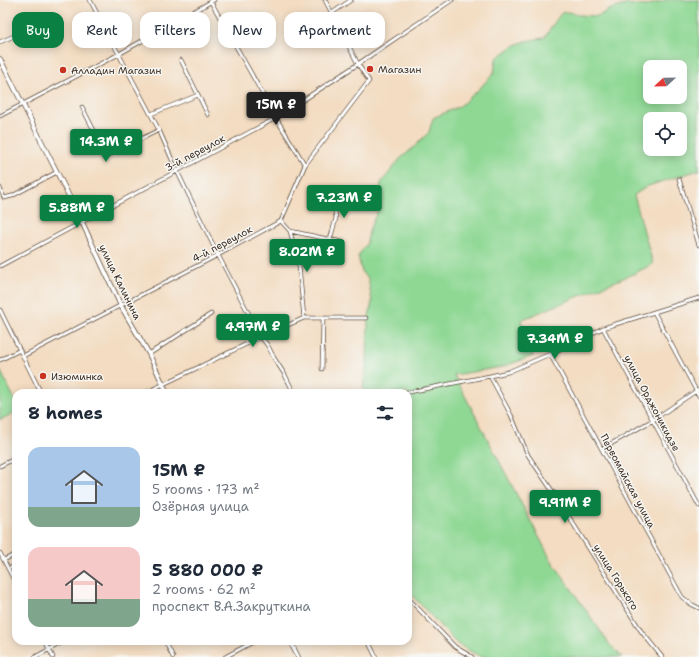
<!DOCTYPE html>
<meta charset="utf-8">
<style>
:root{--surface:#fff;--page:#f6f6f7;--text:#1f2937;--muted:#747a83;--accent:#0b8043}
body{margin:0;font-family:"Shantell Sans",sans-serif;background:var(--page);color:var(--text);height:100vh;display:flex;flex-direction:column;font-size:15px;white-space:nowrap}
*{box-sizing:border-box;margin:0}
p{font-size:13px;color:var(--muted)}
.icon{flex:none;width:22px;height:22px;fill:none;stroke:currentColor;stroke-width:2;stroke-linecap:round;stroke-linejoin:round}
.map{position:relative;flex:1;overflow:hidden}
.sheet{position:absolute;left:12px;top:389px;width:400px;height:256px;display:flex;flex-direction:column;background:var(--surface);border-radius:12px;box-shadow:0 2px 10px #0003}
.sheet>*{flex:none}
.hud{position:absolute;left:12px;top:12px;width:400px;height:36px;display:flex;gap:8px}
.needle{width:26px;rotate:248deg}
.tools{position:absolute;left:643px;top:60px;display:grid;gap:8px}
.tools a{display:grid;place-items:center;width:44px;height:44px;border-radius:8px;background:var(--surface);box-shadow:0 2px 10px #0003;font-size:20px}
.price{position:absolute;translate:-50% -34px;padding:0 9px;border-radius:4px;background:var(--accent);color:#fff;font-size:13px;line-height:26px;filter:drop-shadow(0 1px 2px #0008)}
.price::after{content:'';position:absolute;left:50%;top:24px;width:12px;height:9px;margin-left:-6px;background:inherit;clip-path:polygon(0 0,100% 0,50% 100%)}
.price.selected{background:#222;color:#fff}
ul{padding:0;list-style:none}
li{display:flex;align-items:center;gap:12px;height:100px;padding:0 16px}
li span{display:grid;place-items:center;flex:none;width:112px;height:80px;border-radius:12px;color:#555}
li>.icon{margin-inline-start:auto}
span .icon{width:48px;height:48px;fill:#fffc;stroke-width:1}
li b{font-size:17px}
h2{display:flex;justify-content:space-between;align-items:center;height:48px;padding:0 16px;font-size:17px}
.chip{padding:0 14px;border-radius:12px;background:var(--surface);box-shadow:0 2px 10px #0003;font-size:14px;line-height:36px}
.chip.selected{background:var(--accent);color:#fff}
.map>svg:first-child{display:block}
</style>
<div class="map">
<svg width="699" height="657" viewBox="0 0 699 657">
<rect width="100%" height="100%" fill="#f6f6f2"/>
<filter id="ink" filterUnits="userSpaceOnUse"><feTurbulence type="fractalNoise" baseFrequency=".025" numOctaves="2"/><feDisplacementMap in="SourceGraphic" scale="8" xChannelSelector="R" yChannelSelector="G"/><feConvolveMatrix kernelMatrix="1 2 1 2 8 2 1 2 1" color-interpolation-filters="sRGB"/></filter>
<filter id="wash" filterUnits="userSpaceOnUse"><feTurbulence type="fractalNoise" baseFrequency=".012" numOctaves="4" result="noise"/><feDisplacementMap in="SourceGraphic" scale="16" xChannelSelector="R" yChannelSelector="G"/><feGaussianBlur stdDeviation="0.9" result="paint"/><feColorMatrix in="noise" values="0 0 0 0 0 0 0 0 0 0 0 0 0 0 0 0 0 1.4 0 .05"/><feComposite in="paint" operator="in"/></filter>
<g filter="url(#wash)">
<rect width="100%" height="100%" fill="#f3dcc1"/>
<path fill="#8fd894" stroke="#658159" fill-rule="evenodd" d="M666,0H699V170L648,186L634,195L653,264L633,274L521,320L533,356L502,367L454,375L550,558L610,645L622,657H481L457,644L408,591V393H366L363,387L367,362L368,321L372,302L368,278L362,273L358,256L366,245L370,228L378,210L381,183L400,159L413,148L429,132L433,118L460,106L479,89L494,73L496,59C515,44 520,41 544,38L561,13L569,12L579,15L598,16L611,9L628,4L645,6ZM650,67H680V97H650ZM650,119H680V149H650Z
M0,370L16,402V412L0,420Z"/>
</g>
<g filter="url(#ink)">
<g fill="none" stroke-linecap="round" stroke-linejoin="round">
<defs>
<path id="street" d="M90,0L159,130L177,171L218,255L261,337L268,346L274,358L285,375L294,393
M210,0L276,118L305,165
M332,13L351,0
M0,42L42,24L52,47
M181,60L208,115
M82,107L107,156L159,130
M151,114L198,95
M0,116L119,54L214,0
M679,179L699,245
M0,188L4,198L12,196L57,172
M281,221L290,231L342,242
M290,231L299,266L304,318
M330,240L336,218L335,212L340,194
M0,266L276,118L358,64L452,0
M0,310L41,393
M654,312L699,396
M603,328L699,506
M149,354L211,314
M550,354L682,597L691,604L699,608
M23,356L218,255L281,221L305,165L369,81L358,64L325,0
M0,360L20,350
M322,369L323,318
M490,376L511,415L528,455L557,498L641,631L662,657
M145,393L261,337L304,318H366
M404,393L490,376L508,372L550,354L603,328L699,298
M602,449L653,420L699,389
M0,466L16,458
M0,553L16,584
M4,560L16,554
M8,569L16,565
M408,598L455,647L472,657
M45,641L53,657
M165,641L173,657
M368,641L376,657
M35,657L65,641
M225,657L255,641"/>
<path id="secondary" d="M0,59L82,222L121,306L149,354L167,393
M290,641L298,657"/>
</defs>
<use href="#street" stroke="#574536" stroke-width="4.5"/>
<use href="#secondary" stroke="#574536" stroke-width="5.5"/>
<use href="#street" stroke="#fff" stroke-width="3"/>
<use href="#secondary" stroke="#fff" stroke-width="4"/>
</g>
</g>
<g fill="#c8321e" stroke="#f6f6f2" stroke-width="1.5">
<circle cx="370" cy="69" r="4"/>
<circle cx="63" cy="70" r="4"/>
<circle cx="43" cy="376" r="4"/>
</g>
<g text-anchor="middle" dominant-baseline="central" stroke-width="3" stroke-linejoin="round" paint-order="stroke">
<g font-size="10" fill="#3b2a1e" stroke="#f6f6f2" text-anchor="start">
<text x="378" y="69">Магазин</text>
<text x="71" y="70">Алладин Магазин</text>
<text x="51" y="376">Изюминка</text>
</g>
<g font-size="10" fill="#3b2a1e" stroke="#f6f6f2">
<text transform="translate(195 153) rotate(-28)">3-й переулок</text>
<text transform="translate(222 244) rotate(-28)">4-й переулок</text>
<text transform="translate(120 282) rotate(64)">улица Калинина</text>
<text transform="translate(652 403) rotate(62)">улица Орджоникидзе</text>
<text transform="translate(628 481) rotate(62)">Первомайская улица</text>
<text transform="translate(616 577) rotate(58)">улица Горького</text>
</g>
</g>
</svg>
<div class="tools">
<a><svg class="needle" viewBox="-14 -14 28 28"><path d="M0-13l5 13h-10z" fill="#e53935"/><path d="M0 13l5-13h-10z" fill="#747a83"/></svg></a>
<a><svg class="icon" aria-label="locate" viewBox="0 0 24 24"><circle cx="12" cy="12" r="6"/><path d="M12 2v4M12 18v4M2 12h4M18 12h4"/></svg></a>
</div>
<b class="price selected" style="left:276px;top:126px">15M ₽</b>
<b class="price" style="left:106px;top:163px">14.3M ₽</b>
<b class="price" style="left:344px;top:219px">7.23M ₽</b>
<b class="price" style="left:77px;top:229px">5.88M ₽</b>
<b class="price" style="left:307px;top:273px">8.02M ₽</b>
<b class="price" style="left:253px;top:348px">4.97M ₽</b>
<b class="price" style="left:555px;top:360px">7.34M ₽</b>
<b class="price" style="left:565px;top:524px">9.91M ₽</b>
<div class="hud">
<a class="chip selected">Buy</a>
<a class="chip">Rent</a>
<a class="chip">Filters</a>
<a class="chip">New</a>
<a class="chip">Apartment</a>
</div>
<section class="sheet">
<h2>8 homes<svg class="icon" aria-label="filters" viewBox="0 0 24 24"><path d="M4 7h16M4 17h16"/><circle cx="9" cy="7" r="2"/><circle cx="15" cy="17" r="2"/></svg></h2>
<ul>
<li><span style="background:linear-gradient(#a9c7e8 75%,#7fa58c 0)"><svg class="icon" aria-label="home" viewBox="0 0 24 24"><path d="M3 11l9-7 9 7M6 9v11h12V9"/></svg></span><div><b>15M ₽</b><p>5 rooms · 173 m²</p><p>Озёрная улица</p></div></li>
<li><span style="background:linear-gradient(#f6c9c9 65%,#7fa58c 0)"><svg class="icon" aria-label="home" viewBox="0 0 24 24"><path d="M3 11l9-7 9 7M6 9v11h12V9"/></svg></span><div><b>5 880 000 ₽</b><p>2 rooms · 62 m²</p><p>проспект В.А.Закруткина</p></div></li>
</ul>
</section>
</div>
